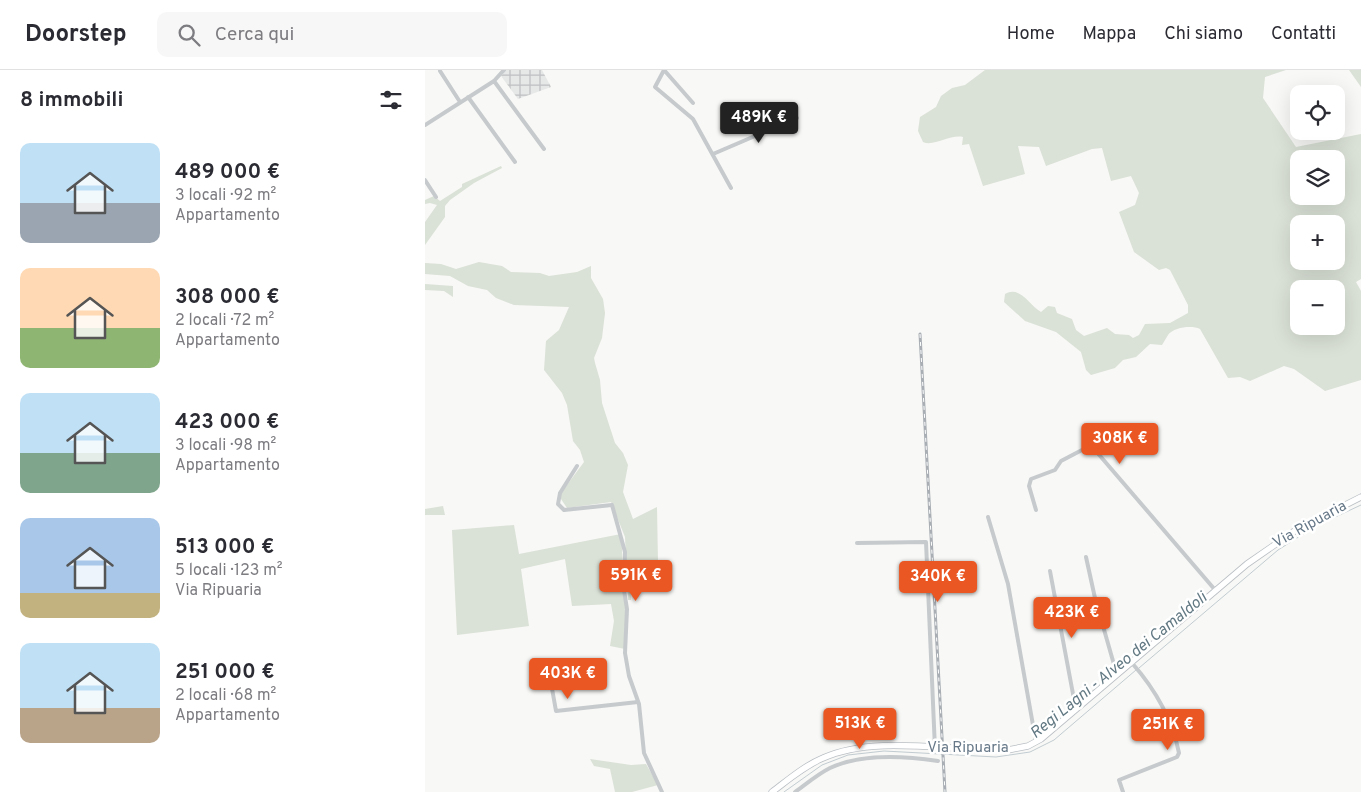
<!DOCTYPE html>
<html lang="it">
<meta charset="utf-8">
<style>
:root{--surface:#fff;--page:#f7f7f7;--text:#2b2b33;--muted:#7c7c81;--line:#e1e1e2;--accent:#eb5723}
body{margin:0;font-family:Overpass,sans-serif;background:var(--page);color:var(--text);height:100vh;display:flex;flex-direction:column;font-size:19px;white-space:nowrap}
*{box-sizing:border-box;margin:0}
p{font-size:16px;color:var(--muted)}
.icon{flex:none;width:28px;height:28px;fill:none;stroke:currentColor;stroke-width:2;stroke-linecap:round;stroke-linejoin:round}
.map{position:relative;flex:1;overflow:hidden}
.sheet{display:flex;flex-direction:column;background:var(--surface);width:425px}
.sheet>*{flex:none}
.controls{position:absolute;left:865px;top:15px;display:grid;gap:10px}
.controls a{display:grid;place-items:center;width:55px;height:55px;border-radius:10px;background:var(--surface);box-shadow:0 5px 20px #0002;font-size:25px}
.price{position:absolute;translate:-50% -42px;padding:0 11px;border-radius:5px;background:var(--accent);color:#fff;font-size:16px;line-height:32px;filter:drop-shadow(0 1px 2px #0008)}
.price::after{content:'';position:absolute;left:50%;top:30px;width:15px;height:11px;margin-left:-8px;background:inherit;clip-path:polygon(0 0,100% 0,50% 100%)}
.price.current{background:#222;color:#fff}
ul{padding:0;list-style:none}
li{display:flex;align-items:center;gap:15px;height:125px;padding:0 20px}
li span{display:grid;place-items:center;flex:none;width:140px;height:100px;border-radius:10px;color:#555}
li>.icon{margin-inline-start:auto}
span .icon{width:60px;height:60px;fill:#fffc;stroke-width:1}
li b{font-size:21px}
h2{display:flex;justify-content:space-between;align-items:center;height:60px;padding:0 20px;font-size:21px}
header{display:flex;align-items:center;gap:30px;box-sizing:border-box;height:70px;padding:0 25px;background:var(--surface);border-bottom:1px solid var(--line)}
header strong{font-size:24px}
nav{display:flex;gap:28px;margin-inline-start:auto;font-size:18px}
.search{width:350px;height:45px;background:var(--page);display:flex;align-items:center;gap:12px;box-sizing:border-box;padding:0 18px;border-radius:10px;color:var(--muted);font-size:19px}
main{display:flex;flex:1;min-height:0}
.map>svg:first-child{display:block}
</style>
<header>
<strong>Doorstep</strong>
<div class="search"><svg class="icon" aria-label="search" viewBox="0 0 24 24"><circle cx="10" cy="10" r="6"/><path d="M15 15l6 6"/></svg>Cerca qui</div>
<nav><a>Home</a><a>Mappa</a><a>Chi siamo</a><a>Contatti</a></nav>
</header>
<main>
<section class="sheet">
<h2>8 immobili<svg class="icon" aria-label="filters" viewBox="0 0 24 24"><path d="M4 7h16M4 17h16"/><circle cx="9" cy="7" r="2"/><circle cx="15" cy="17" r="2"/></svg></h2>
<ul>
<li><span style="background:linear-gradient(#bfe0f5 60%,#9aa5b1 0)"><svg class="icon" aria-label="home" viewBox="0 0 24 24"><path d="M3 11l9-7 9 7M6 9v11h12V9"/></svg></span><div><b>489 000 €</b><p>3 locali · 92 m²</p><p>Appartamento</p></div></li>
<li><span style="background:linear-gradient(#ffd9b3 60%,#8fb573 0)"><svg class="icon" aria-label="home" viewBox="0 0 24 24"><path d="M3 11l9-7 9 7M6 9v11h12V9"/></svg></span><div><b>308 000 €</b><p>2 locali · 72 m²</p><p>Appartamento</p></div></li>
<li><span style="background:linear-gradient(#bfe0f5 60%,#7fa58c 0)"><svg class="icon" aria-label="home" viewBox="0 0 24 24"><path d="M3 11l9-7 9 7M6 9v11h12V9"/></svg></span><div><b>423 000 €</b><p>3 locali · 98 m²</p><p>Appartamento</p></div></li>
<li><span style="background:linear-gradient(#a9c7e8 75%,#c2b280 0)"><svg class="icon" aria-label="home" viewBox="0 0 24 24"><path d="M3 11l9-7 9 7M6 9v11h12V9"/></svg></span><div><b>513 000 €</b><p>5 locali · 123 m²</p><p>Via Ripuaria</p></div></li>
<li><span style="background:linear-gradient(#bfe0f5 65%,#b9a48a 0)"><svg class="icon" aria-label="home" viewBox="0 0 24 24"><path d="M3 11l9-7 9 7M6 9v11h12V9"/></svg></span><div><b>251 000 €</b><p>2 locali · 68 m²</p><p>Appartamento</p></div></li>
</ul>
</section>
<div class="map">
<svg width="936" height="722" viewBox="0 0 936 722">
<defs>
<pattern id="industrial-grid" width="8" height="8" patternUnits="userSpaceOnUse" patternTransform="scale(1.25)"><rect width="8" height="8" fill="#e6e7e7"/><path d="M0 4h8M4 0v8" fill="none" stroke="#bec0c1"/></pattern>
</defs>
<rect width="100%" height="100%" fill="#f8f8f6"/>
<path fill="url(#industrial-grid)" d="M81,0H117L126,17L93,29L76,6Z"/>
<path fill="#dae1d6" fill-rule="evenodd" d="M560,0H861L840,7L838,28L871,77L936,64V209L931,212L936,221V310L900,321L869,299L859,296L825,311L815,307L803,308L775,259C767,255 749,257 743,265C741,268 739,272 737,275L725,274L711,287L698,290L690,298L666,305L661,300L656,282L631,262L600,251L579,232L580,224C595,215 604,235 616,242L623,236L630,237L632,243L647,249L651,260L659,266L682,258L690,264L704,265L708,268L714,265L720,254L745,253L763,243V235L745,200L741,198L734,200L709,182L694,142L710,135L714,123L706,106L686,111L677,78L667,79L621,96L614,77L593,76L600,104L558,116L544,74L537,75L538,67C525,64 509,77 498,72L493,61L495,47L511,37L516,26L527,18L540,15ZM874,89H911V126H874ZM874,154H911V191H874ZM874,219H911V256H874Z
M924,0H936V17Z
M76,96L77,98L49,113L25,130L20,136V147L0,175V152L12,135L5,133L0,134V130L9,126L15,131L37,117V114Z
M54,192L77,196L86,202L115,203L124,206L152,202L166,196V208L178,229L180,243L177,268L169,288L170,293L175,310L177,333L190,373L198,383L203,395L198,422L208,449L232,437L233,494L221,505L205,510L206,530H203L200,467L186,432L142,438L136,429V423L159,392L155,380L148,371L142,335L137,323L119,300L121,271L134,260L144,237L89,235L71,228L62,220L43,216L25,206L0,204V193L16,194L31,199Z
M0,214L28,216V227L19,221L0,220Z
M18,436L20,445H0V439Z
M89,455L94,484L196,464L201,544L200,579L185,576L189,551L186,534L147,536L140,489L96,499L104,556L32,565L27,460Z
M165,689L206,695L221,694L233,715L207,722H190L185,699L169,696Z"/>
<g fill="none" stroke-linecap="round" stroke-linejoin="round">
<path stroke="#c2ccd1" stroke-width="1" d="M714,598L853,480L891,456L936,435
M359,722L397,695L423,685L459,681L571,687L605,682L629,670L711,600"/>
<defs>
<path id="secondary" d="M347,722C363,710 379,696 398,688C451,664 525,682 583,680L603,676L616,669L822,494L871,460L936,427"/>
</defs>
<use href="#secondary" stroke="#babfc4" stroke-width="7"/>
<path stroke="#c6cacd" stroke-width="4" d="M239,0L230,17L268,49L306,118
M239,0L268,33
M15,1L35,32
M69,11L119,79
M43,27L90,92
M0,55L69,11L79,0
M288,84L372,48
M0,110L11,127
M152,396L135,423L133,434L139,440L187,435L200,482L199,520L202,539L200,583L204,606L214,634L219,683L237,722
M611,440L604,416L606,409L630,400L636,391L657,380H670L791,521
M563,447L583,514L611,672
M432,473L501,472L510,679
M661,487L670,528L692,605
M625,501L651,640
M110,598L123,596L131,641L213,632
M370,722C381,714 393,704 405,698C437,683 479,686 513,691
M698,722L694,710L752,687L754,683C747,648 730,619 707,593"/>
<use href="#secondary" stroke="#fff" stroke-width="5.5"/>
<defs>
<path id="rail" d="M495,264L520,722"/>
</defs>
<use href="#rail" stroke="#a8aeb4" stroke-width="3"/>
<use href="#rail" stroke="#fff" stroke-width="1" stroke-dasharray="4" stroke-linecap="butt"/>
</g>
<g text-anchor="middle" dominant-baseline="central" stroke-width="5" stroke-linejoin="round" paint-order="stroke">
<g font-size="15" fill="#667888" stroke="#fff">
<text transform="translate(885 455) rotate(-29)">Via Ripuaria</text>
<text x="543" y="678">Via Ripuaria</text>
</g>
<g font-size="16" font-style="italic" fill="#627983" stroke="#fff">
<text transform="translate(694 596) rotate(-39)">Regi Lagni - Alveo dei Camaldoli</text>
</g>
</g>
</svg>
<div class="controls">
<a><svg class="icon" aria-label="locate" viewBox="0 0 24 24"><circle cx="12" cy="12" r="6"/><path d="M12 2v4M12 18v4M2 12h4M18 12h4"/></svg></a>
<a><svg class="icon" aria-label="layers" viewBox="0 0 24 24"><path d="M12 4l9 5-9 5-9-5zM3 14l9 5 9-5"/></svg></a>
<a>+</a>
<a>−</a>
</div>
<b class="price current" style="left:334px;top:74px">489K €</b>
<b class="price" style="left:695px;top:395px">308K €</b>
<b class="price" style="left:211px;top:532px">591K €</b>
<b class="price" style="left:513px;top:533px">340K €</b>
<b class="price" style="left:647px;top:569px">423K €</b>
<b class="price" style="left:143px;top:630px">403K €</b>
<b class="price" style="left:435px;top:680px">513K €</b>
<b class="price" style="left:743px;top:681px">251K €</b>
</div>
</main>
